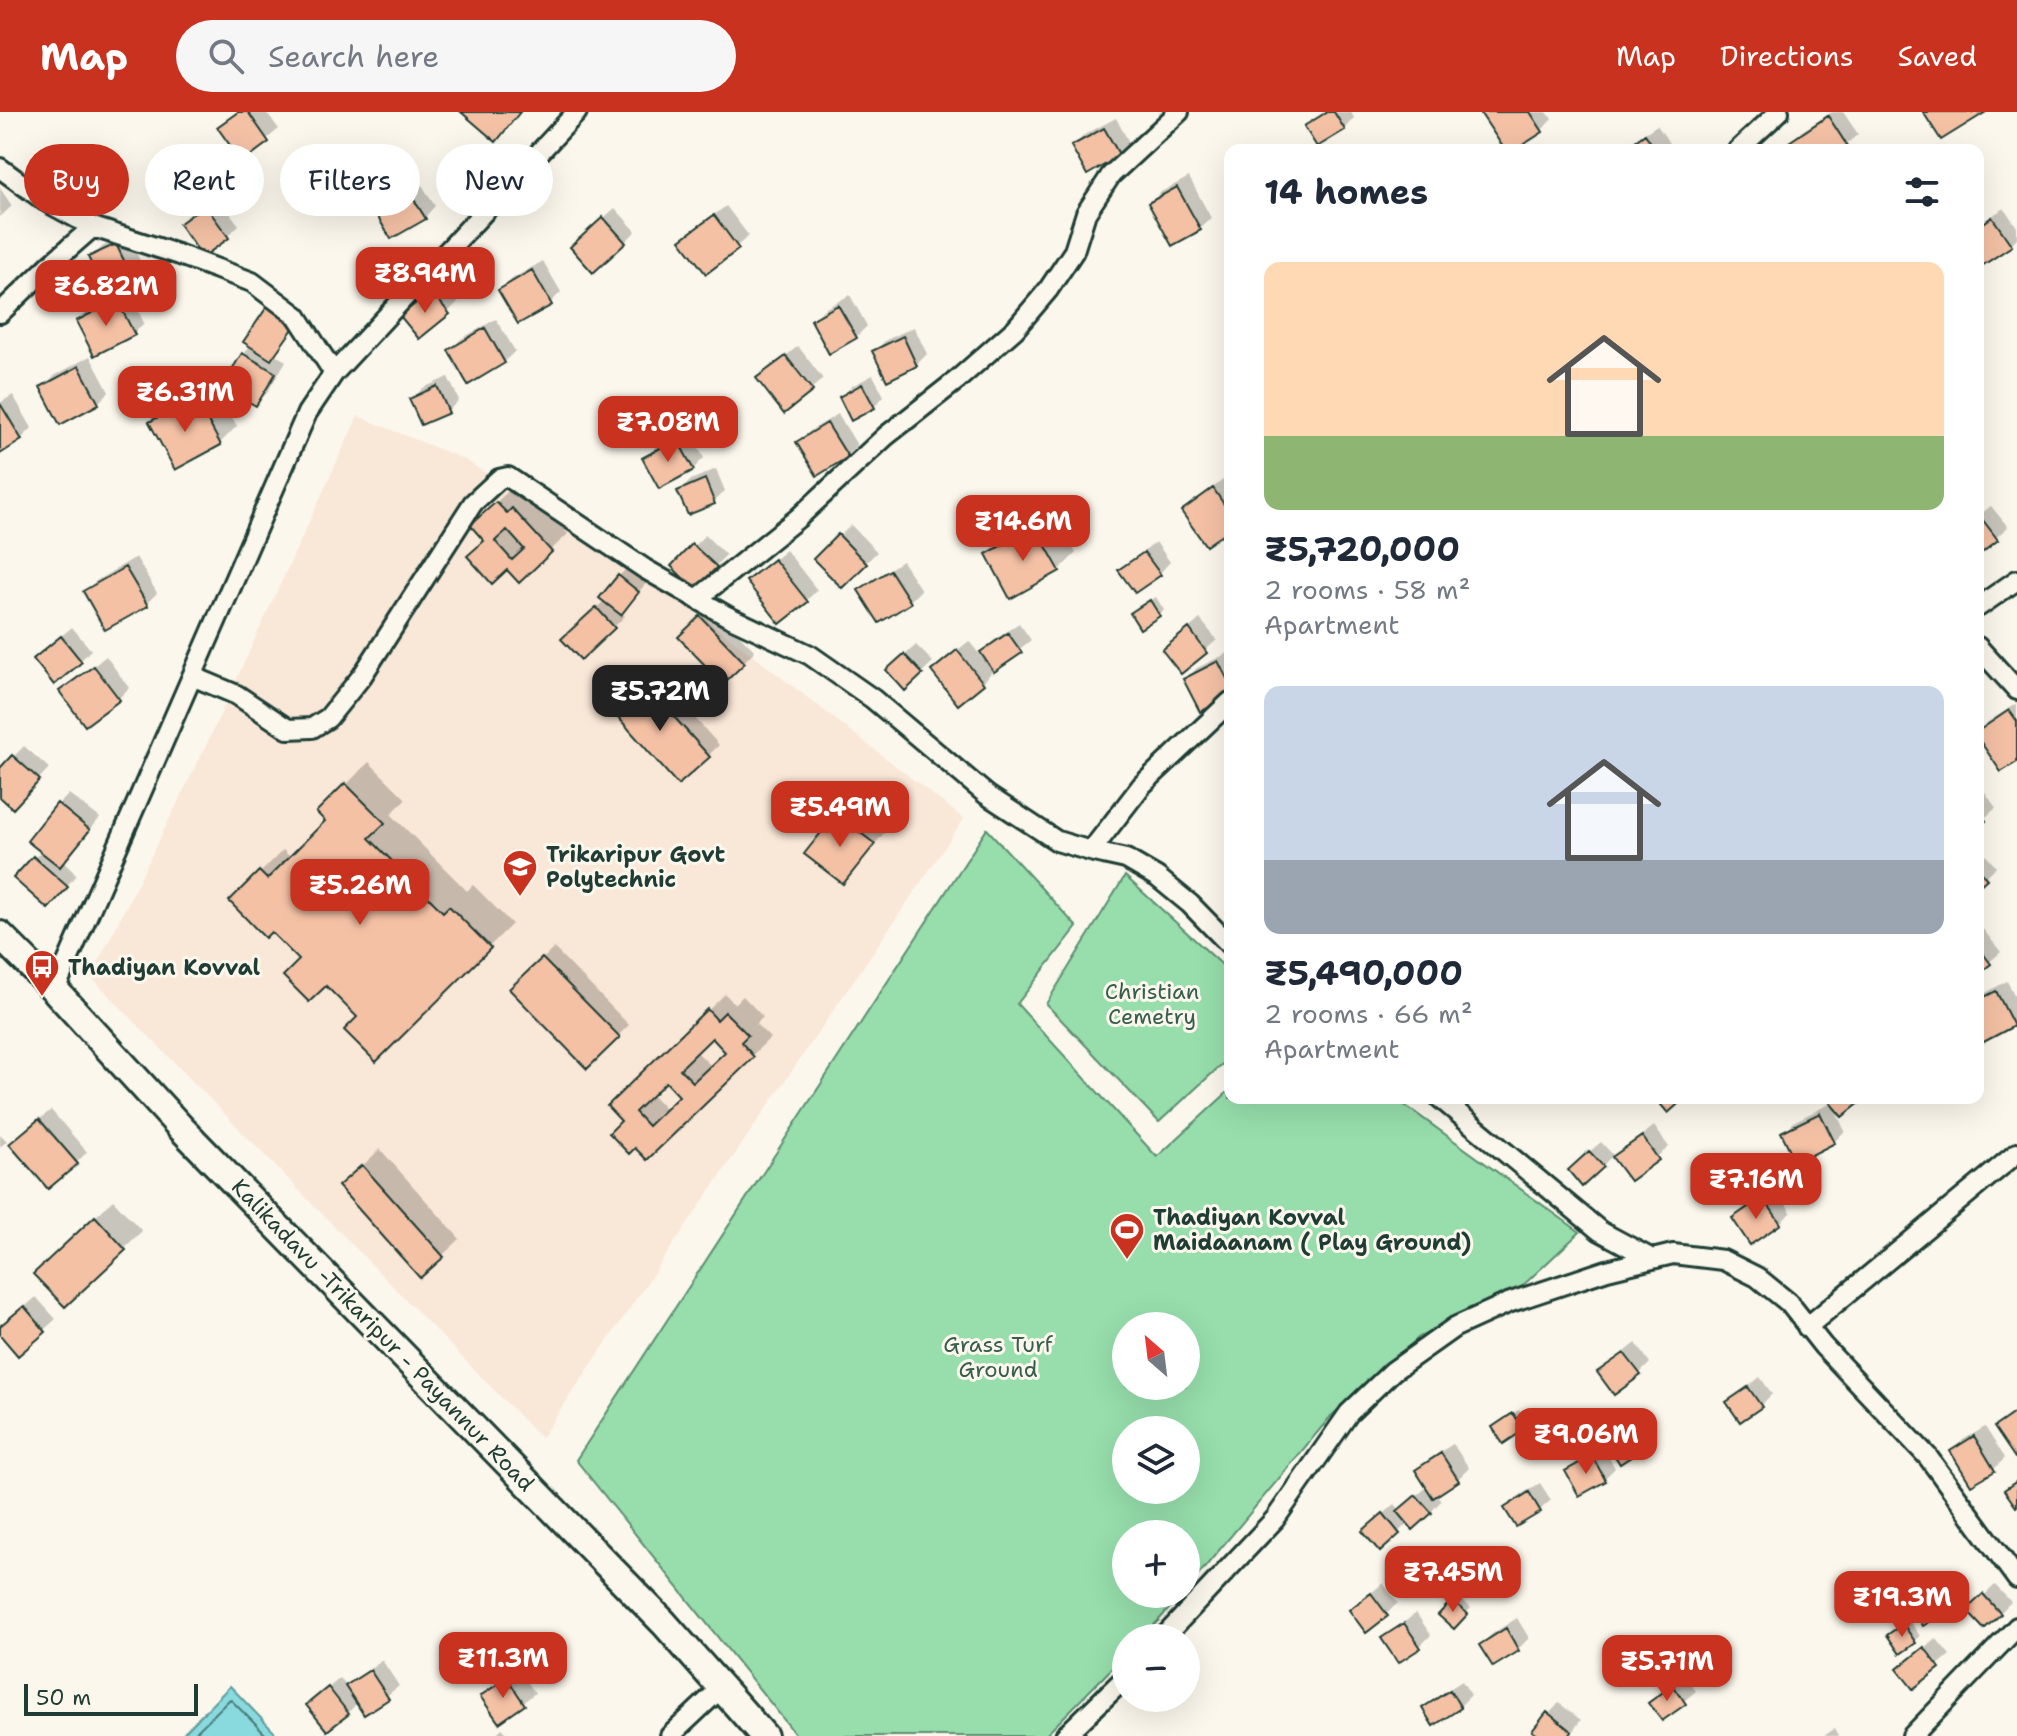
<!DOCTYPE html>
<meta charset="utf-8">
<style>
:root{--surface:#fff;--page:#f6f6f7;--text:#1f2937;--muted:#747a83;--accent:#c8321e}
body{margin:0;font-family:"Shantell Sans",sans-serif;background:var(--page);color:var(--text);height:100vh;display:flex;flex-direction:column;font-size:30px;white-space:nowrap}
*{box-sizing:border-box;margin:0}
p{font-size:26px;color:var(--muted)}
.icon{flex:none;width:44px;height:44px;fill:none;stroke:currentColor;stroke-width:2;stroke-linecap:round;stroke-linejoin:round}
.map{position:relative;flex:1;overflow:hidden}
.side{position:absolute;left:1224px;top:32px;width:760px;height:960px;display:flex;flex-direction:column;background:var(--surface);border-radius:16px;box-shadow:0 8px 32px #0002}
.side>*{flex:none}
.hud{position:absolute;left:24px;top:32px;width:760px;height:72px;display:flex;gap:16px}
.needle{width:52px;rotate:332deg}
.buttons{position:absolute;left:1112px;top:1200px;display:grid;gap:16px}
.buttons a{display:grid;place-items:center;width:88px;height:88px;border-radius:50%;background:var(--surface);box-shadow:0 8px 32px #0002;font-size:40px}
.scale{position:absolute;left:24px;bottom:20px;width:174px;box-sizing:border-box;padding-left:8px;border:4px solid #1f3d34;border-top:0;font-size:22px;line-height:28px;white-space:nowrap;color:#1f3d34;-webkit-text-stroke:6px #fbf7ec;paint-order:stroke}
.price{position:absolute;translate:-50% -68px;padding:0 18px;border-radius:16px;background:var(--accent);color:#fff;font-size:26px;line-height:52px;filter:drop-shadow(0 2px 4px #0008)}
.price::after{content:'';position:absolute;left:50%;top:48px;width:24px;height:18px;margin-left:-12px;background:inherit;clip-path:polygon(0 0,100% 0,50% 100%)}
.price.on{background:#222;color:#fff}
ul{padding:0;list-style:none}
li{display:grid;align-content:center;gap:16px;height:424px;padding:0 40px}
li span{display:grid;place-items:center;height:248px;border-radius:16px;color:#555}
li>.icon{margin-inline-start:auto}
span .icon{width:144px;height:144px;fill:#fffc;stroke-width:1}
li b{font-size:34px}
h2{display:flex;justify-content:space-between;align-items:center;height:96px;padding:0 40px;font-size:34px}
.tag{padding:0 28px;border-radius:36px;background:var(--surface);box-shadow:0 8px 32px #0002;font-size:28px;line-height:72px}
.tag.on{background:var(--accent);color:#fff}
header{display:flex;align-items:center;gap:48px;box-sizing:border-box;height:112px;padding:0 40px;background:var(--accent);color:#fff}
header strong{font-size:38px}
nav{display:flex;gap:44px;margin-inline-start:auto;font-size:28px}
.search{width:560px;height:72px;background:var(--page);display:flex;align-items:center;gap:20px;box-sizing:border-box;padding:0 28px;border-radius:44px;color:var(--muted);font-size:30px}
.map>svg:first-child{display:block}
</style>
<header>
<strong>Map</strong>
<div class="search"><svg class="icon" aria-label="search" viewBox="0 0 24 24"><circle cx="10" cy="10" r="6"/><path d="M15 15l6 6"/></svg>Search here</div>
<nav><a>Map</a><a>Directions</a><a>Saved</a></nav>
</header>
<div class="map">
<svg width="2017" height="1624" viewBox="0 0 2017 1624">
<rect width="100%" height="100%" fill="#fbf7ec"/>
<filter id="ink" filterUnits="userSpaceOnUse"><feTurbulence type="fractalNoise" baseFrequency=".0125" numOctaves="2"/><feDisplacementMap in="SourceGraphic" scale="16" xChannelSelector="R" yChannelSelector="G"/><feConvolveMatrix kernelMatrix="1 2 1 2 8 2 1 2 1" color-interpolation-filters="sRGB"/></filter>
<g filter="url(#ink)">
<path fill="#f9e7d7" d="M358,304L465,348L666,476L964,707L541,1326L91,865L203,640Z"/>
<path fill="#97deac" stroke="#5b8e70" stroke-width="2" fill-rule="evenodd" d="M987,717L1077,815L1017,892L1157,1045L1230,978V986H1395L1580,1120L1517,1179L1419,1225L1331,1304L1186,1478V1422H1126V1482H1183L1142,1526H1126V1542L1045,1624H797L576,1348ZM1126,1214H1186V1274H1126ZM1126,1318H1186V1378H1126Z
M1125,764L1230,860V945L1159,1010L1046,892Z"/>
<path fill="#88dadf" stroke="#5e9b9b" stroke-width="2" d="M230,1574L278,1624H181Z"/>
<path fill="#0003" fill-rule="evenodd" d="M237,0H266L279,17L242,47L220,15Z
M1323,0H1351L1354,6L1344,17L1307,14Z
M1485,0H1547L1552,7L1542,18L1512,38H1507Z
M1832,0H1843L1858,22L1840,38H1796L1791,30L1802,19Z
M1116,6L1130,32L1119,43L1074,34L1084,23Z
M1657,13L1674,38H1622L1623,36Z
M382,37L400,69L389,80L346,62L357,51Z
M1189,65L1211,106L1200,116L1172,132L1150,91L1161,80Z
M422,73L435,94L425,105L379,104L390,93Z
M0,76L12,94L0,105Z
M217,84L239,113L228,124L182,113Z
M726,94L749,124L706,159L694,118Z
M615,96L636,119L625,130L583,124Z
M2004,96L2017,115V126L2010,133L1978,148V113Z
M128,122L143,155L132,166L91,146L102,135Z
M543,149L561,180L550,191L501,178L512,167Z
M443,169L459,189L448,200L414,193Z
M129,179L144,211L133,222L79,209L90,198Z
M282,182L306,199L274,242L286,249L267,281L256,292L225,273Z
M850,183L867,214L856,225L813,208L824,197Z
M496,207L515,239L504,250L450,238L461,227Z
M914,215L927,242L916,253L875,239L886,228Z
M798,234L823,267L784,299L759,266Z
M90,244L109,280L98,291L43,275L54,264Z
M873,263L884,284L874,295L841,285L852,274Z
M448,265L459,288L448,299L412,287L423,276Z
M212,270L237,314L220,331L152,311L169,294Z
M13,283L32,316L21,327L0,339V291Z
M838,302L857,333L846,344L799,330L810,319Z
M689,318L704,346L693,357L645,346L656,335Z
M716,357L725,379L714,390L689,401L680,379L691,368Z
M1224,367L1230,375V414L1184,399Z
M514,374L530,381L568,422L519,468L486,428L490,396Z
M1991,394L2008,415L1978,441V404Z
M1053,399L1076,441L1059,458L988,442L1005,425Z
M851,413L877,440L842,474L816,447Z
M705,423L726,443L695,475L674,454Z
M1156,430L1170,450L1160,461L1121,458Z
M786,438L817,478L806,489L748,469Z
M136,445L157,481L146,492L85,480L96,469Z
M902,449L921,478L910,489L880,508L861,479L872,468Z
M630,453L649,468L621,500L625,504L614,515L564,527L605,488L619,464Z
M1156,485L1164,498L1159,503L1137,496Z
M712,495L755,539L723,570L681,525Z
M1200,507L1217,528L1181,559L1164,538Z
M1019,511L1031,528L993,558L983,571L945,548L969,529L980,543L993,529Z
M72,515L91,538L80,549L46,537Z
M916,533L933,550L905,576L889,558Z
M1230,540V583L1186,567L1197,556Z
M106,544L129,576L118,587L62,580Z
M653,559L719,633L708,644L623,585Z
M2017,591V648L1978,622L1988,610Z
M24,634L49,656L24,683L0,682V659Z
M369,650L406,687L391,702L467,779L473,773L512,812L376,947L360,905L271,817L232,789L283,738L291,746L328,709L319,700Z
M1978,670L1996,696L1978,712Z
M69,682L100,706L63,750L77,763L58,783L16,766L42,738L58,693Z
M854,686L890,714L843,770L837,703Z
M1980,736L1996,755L1978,772V738Z
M1978,811L2001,840L1978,860Z
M554,836L629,913L587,954L512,877Z
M2007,869L2017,888V908L1978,931V885Z
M725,882L735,892L743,884L763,905L756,912L770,926L647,1045L624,1009L609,994ZM712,924L727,940L712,955L696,939ZM666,967L682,984L666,998L651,982Z
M1829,986H1863L1832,992L1845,1019L1834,1030L1784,1020L1795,1009L1833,990Z
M51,998L87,1040L76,1051L23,1021Z
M1654,1014L1669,1035L1630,1066L1613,1043L1602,1054L1581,1047L1601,1030L1615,1045Z
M0,1022L7,1029L0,1035Z
M380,1037L460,1127L420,1164L358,1058Z
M1775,1075L1791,1100L1780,1111L1750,1130L1734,1106L1745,1095Z
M113,1088L142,1119L65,1192L53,1145Z
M36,1185L56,1207L18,1241L0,1217Z
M1636,1231L1650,1251L1639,1262L1600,1260Z
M1760,1265L1772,1282L1761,1293L1728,1290Z
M1519,1298L1528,1312L1523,1316L1499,1310Z
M1629,1315L1641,1334L1620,1349L1609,1330Z
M1985,1315L2005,1346L1994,1357L1952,1339L1963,1328Z
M1453,1332L1469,1356L1458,1367L1435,1382L1441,1389L1431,1400L1409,1410L1380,1437L1376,1409L1395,1392L1400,1398L1428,1374L1418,1358L1429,1347Z
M1603,1335L1615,1356L1604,1367L1568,1359L1579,1348Z
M1540,1371L1551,1388L1540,1398L1506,1396L1517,1385Z
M1503,1439L1514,1460L1509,1465L1482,1453Z
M1441,1444L1454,1462L1426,1485L1413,1468Z
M1939,1467L1952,1489L1941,1500L1911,1489L1922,1478Z
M1383,1471L1398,1491L1367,1518L1351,1498Z
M1995,1473L2011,1490L2000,1501L1969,1498Z
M1459,1485L1471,1496L1454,1514L1441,1503Z
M1416,1501L1431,1523L1420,1534L1398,1548L1384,1526Z
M1517,1506L1529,1526L1518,1537L1493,1552L1481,1533L1492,1522Z
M1909,1508L1920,1524L1900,1540L1894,1519Z
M1936,1526L1950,1543L1913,1574L1899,1557Z
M382,1548L399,1574L365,1601L358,1590L348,1601L308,1593L340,1566L347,1575Z
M518,1556L535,1581L500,1609L483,1584Z
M1685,1564L1696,1579L1662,1607L1651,1591Z
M1462,1569L1471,1583L1460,1594L1424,1597L1435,1586Z
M1559,1591L1581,1608L1569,1624H1542L1549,1602Z
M502,1616L510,1624H494Z
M1834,1617L1838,1624H1824Z"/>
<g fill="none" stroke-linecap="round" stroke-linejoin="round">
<path stroke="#497c78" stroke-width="2" d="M192,1624L230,1587L267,1624"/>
</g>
<path fill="#f4c1a5" stroke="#1f3d34" stroke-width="2" fill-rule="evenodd" d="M238,0H248L269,30L242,50L217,15Z
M461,0H520L496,30Z
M1327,0H1334L1345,18L1317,35L1304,14Z
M1484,0H1530L1543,20L1515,38H1505L1481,2Z
M1923,0H1986L1941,28Z
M1828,4L1848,35L1843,38H1794L1789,30Z
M1104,16L1120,44L1087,63L1071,34Z
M1645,22L1656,38H1623Z
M370,47L390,81L363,97L343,62Z
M1177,75L1201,118L1172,134L1148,91Z
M411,83L426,107L391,127L377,104Z
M205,93L229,126L203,145L179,112Z
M714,103L739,137L706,162L680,128Z
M603,105L626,131L593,161L570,135Z
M1992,105L2012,134L1980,155L1978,152V115Z
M116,132L133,167L105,180L88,145Z
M532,158L552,193L518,212L498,178Z
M431,179L450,202L419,227L400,204Z
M117,188L135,223L94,244L76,209Z
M269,192L297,211L271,248L243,230Z
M838,193L857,226L829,242L811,208Z
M485,216L505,251L468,273L448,238Z
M903,224L917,254L887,269L872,239Z
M242,241L276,261L256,294L222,274Z
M786,244L813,279L784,302L756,266Z
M79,254L99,292L60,313L40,275Z
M862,272L875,296L851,309L839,285Z
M437,274L449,301L421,313L409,287Z
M195,285L221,333L175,358L149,310Z
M1,293L22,328L0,342V294Z
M827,311L848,345L817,364L796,330Z
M677,327L694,358L659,377L642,346Z
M705,367L715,392L688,403L677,379Z
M1213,376L1230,401V417L1206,434L1181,399Z
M496,390L507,401L512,396L552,440L519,471L507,458L492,472L467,444L484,429L470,413ZM507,418L524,437L512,448L495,429Z
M1979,403L1998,428L1978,444V405Z
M1035,415L1060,459L1010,487L986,442Z
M838,422L867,452L842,476L813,447Z
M692,432L717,455L695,478L671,454Z
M1144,440L1161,463L1135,481L1118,458Z
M774,447L808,490L780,512L746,469Z
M125,455L148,494L105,518L83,479Z
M890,458L911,491L879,511L858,478Z
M618,463L639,480L621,503L599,486Z
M1150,488L1160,504L1140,517L1130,501Z
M596,495L615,516L581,548L561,527Z
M700,504L745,551L723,572L678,525Z
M1189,516L1207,541L1181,562L1162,538Z
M1008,521L1022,541L994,560L980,540Z
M61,524L82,550L54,573L33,547Z
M957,538L984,572L958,593L931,559Z
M904,542L923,562L905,579L886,558Z
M1218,549L1230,572V585L1200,600L1183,567Z
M94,554L120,588L85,614L59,579Z
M641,568L710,645L678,673L610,596Z
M2009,598L2017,609V650L2001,660L1978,626V619Z
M12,643L40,668L13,697L0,685V656Z
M345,671L385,711L369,726L443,800L449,794L491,836L376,950L344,918L357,905L326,874L309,890L283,864L299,848L271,820L265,826L229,789L259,759L267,767L325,709L316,700Z
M57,691L90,718L60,755L27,729Z
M1978,697L1986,709L1978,714Z
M836,702L875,732L843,772L804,742Z
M33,744L68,775L48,797L13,766Z
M1978,757L1987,767L1978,775Z
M1978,835L1991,852L1978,862Z
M542,846L620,925L587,957L509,877Z
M1996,879L2014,914L1978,933V888Z
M707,897L717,908L725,900L748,923L741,930L754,945L647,1048L635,1036L629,1042L609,1021L621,1009L607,994ZM712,926L725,940L693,970L680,957ZM666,970L679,984L648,1014L635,1000Z
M1655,986H1685L1668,1001Z
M1826,986H1866L1842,1005Z
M1820,1001L1835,1031L1796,1051L1781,1020Z
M39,1007L78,1052L48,1077L9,1032Z
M1642,1024L1659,1048L1630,1069L1612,1045Z
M1589,1039L1604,1055L1582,1075L1568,1058Z
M362,1053L444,1145L420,1166L338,1074Z
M1763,1085L1781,1112L1750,1133L1732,1106Z
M95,1104L126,1138L65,1195L33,1162Z
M24,1194L46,1220L18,1244L0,1223V1214Z
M1624,1241L1641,1263L1614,1283L1597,1260Z
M1748,1275L1762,1295L1740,1310L1726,1290Z
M2017,1299V1345L2015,1346L1994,1315Z
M1513,1301L1524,1318L1503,1332L1492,1315Z
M1623,1319L1637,1341L1620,1352L1606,1330Z
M1974,1324L1995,1359L1971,1373L1950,1339Z
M1441,1341L1459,1369L1433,1386L1415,1358Z
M1592,1344L1606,1369L1579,1384L1565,1359Z
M2017,1369V1394L2016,1395L2004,1378Z
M1529,1380L1541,1400L1516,1415L1504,1396Z
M1416,1383L1432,1401L1413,1418L1397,1399Z
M1383,1401L1400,1422L1380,1440L1362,1419Z
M1498,1443L1511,1466L1492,1476L1479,1452Z
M1429,1453L1444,1474L1426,1488L1410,1467Z
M1927,1477L1943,1502L1923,1514L1908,1489Z
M1371,1481L1388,1504L1366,1521L1349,1498Z
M1983,1482L2001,1502L1984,1517L1966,1498Z
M1452,1488L1468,1502L1454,1517L1438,1503Z
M1404,1511L1421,1536L1398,1551L1381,1526Z
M1903,1512L1916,1531L1900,1542L1887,1523Z
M1506,1516L1519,1539L1493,1555L1479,1533Z
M1924,1535L1940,1556L1913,1577L1897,1557Z
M370,1558L389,1587L364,1603L345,1574Z
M507,1566L525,1593L499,1611L480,1584Z
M1673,1573L1686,1592L1662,1609L1648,1591Z
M328,1575L349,1602L327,1619L306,1593Z
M1450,1578L1461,1596L1433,1614L1422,1596Z
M1547,1600L1572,1620L1569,1624H1539L1532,1619Z"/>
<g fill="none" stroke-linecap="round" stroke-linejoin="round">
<defs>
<path id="street" d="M1738,38L1779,0
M0,56L45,89L93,115L180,143L252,170L297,204L334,261
M0,201L53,150L93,115
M697,487L798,406L886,324L957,268L1015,217L1048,178L1074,139L1086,101L1111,63L1179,0
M1978,495L2017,468
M1978,535L2017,578
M192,564L237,583L288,617L312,616L328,606L362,564L473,391L499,367L508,365L645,457L727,504L810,543L873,587L987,683L1057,729L1094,740L1126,747L1157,765L1190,792L1230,833
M1091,739L1142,673L1230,590
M55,878L307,301L334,261L577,0
M1440,986L1600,1119L1652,1147
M1807,1215L2017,1041
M1163,1526L1275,1407L1349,1301L1393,1259L1455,1215L1508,1191L1607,1158L1673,1142L1723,1148L1757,1165L1789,1191L1823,1234L1928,1345L2017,1467
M670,1624L721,1576
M1065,1624L1126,1565
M1912,1624L2017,1515"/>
<path id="secondary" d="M0,823L55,878L182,1017L664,1511L764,1624"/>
</defs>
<use href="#street" stroke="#1f3d34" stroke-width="24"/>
<use href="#secondary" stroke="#1f3d34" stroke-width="32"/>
<use href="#street" stroke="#fbf7ec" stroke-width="18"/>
<use href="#secondary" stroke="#fbf7ec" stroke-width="26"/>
</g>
</g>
<defs>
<symbol id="university-pin" viewBox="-11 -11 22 30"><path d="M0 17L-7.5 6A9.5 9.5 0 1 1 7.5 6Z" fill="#c8321e" stroke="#fbf7ec"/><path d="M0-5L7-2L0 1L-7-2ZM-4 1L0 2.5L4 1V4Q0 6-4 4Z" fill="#fff"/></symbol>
<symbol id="bus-pin" viewBox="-11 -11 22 30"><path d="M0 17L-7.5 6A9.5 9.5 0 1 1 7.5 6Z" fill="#c8321e" stroke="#fbf7ec"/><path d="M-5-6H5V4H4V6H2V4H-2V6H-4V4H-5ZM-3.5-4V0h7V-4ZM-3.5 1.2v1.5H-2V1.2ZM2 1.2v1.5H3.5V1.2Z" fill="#fff"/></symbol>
<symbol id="stadium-pin" viewBox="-11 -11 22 30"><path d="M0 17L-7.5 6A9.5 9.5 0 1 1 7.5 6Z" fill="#c8321e" stroke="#fbf7ec"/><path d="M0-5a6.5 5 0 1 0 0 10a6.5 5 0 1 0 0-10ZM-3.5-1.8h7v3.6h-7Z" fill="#fff"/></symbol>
</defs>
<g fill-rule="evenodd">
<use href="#university-pin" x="500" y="735" width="40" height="54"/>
<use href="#bus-pin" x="22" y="835" width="40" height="54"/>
<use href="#stadium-pin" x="1107" y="1098" width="40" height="54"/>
</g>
<g text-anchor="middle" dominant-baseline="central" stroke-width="6" stroke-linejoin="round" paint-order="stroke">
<g font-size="22" font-weight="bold" fill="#1f3d34" stroke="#fbf7ec" text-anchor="start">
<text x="546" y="742">Trikaripur Govt<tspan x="546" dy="25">Polytechnic</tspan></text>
<text x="68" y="855">Thadiyan Kovval</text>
<text x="1153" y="1105">Thadiyan Kovval<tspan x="1153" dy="25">Maidaanam ( Play Ground)</tspan></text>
</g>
<g font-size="22" fill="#375d4c" stroke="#fbf7ec">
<text x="1152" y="879">Christian<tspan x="1152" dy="25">Cemetry</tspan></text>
<text x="998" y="1232">Grass Turf<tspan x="998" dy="25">Ground</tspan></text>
</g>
<g font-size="22" fill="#1f3d34" stroke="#fbf7ec">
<text transform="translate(383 1223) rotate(46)">Kalikadavu -Trikaripur - Payannur Road</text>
</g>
</g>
</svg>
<div class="buttons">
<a><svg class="needle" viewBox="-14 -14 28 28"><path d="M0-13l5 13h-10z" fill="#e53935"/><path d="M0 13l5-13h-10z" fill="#747a83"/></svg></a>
<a><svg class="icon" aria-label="layers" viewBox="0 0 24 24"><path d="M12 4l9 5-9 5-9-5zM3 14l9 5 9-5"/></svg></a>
<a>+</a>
<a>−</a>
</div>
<div class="scale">50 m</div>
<b class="price" style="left:425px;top:203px">₹8.94M</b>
<b class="price" style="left:106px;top:216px">₹6.82M</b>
<b class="price" style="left:185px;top:322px">₹6.31M</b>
<b class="price" style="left:668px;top:352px">₹7.08M</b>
<b class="price" style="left:1023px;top:451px">₹14.6M</b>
<b class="price on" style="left:660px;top:621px">₹5.72M</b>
<b class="price" style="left:840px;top:737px">₹5.49M</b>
<b class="price" style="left:360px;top:815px">₹5.26M</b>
<b class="price" style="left:1756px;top:1109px">₹7.16M</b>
<b class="price" style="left:1586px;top:1364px">₹9.06M</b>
<b class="price" style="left:1453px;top:1502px">₹7.45M</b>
<b class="price" style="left:1902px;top:1527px">₹19.3M</b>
<b class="price" style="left:503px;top:1588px">₹11.3M</b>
<b class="price" style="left:1667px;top:1591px">₹5.71M</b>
<div class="hud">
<a class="tag on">Buy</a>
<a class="tag">Rent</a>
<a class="tag">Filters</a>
<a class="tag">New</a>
</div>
<section class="side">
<h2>14 homes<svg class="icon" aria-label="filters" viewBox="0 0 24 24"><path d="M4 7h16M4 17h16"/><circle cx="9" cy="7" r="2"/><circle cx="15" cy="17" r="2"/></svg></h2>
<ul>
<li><span style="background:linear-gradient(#ffd9b3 70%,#8fb573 0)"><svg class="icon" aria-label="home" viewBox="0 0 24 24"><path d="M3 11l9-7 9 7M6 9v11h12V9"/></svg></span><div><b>₹5,720,000</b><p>2 rooms · 58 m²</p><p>Apartment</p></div></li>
<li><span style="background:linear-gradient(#c9d6e8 70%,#9aa5b1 0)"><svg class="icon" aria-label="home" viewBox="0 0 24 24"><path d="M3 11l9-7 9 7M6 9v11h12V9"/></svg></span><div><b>₹5,490,000</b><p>2 rooms · 66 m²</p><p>Apartment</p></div></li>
</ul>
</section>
</div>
